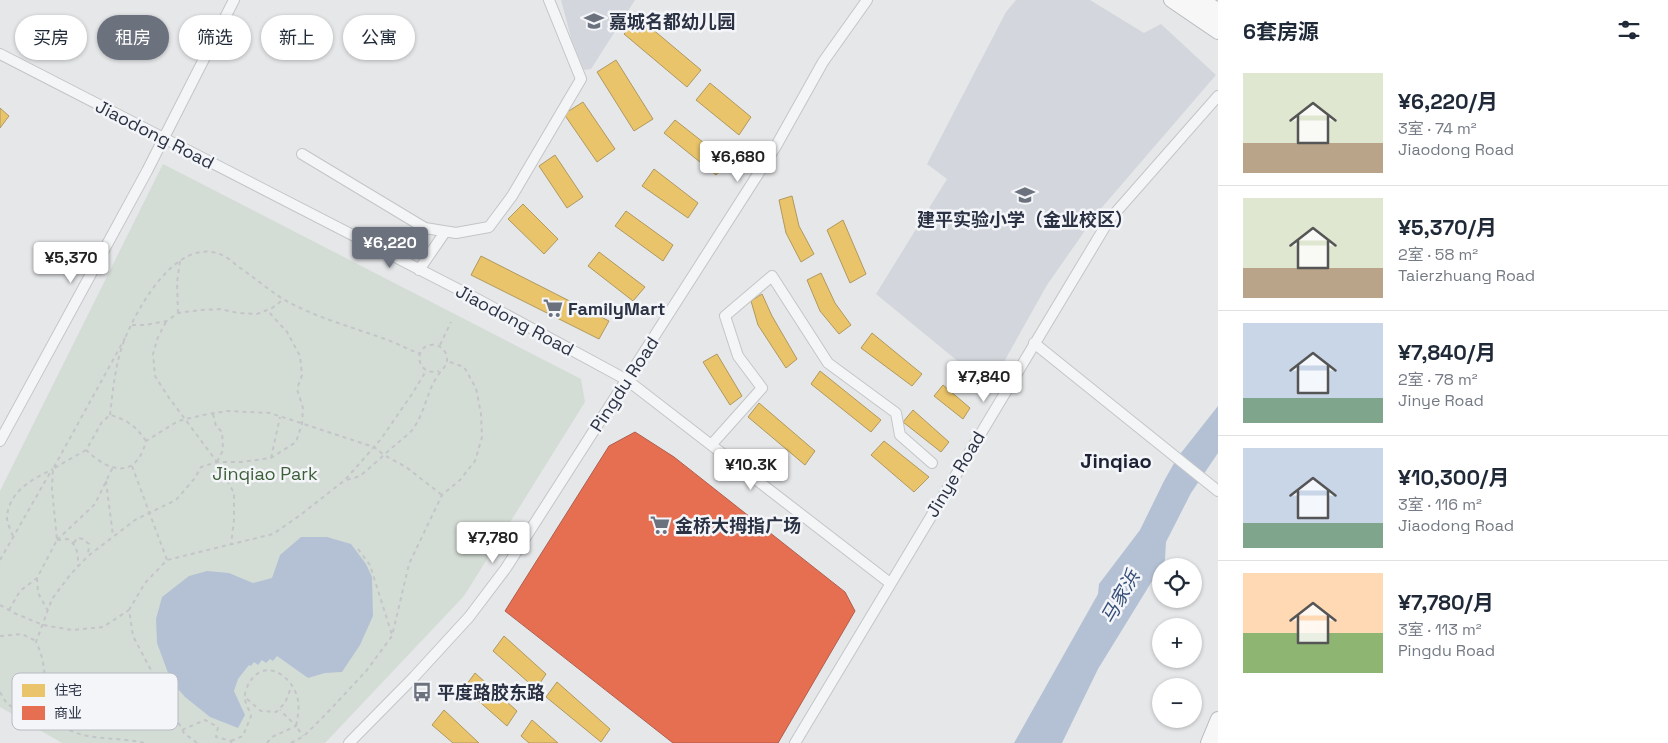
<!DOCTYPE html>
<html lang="zh">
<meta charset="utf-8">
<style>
:root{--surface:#fff;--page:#f6f6f7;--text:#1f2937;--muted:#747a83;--line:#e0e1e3;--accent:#6c717e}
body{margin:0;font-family:"Space Grotesk","Noto Sans SC",sans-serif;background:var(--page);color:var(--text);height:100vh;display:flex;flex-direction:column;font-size:19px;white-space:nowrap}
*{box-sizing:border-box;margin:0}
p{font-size:16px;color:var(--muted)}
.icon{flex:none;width:28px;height:28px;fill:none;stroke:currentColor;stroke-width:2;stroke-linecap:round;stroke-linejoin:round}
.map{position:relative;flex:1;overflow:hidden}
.details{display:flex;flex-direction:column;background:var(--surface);width:450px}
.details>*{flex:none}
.banner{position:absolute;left:15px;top:15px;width:475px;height:45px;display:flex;gap:10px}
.buttons{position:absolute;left:1152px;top:558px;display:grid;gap:10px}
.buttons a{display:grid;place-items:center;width:50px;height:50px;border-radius:50%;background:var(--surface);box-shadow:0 1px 4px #0004;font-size:25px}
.price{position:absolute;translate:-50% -42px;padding:0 11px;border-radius:5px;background:#fff;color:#222;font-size:16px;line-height:32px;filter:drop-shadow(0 1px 2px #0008)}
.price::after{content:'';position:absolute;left:50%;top:30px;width:15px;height:11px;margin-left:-8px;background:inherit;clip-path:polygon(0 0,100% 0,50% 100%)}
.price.current{background:var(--accent);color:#fff}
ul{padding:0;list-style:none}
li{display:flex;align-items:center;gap:15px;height:125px;padding:0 25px}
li+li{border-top:1px solid var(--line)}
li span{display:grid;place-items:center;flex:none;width:140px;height:100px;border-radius:0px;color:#555}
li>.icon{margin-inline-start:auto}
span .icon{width:60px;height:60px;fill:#fffc;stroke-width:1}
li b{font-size:21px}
h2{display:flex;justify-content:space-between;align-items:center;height:60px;padding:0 25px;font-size:21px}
.tag{padding:0 18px;border-radius:22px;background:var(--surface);box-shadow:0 1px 4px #0004;font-size:18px;line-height:45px}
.tag.current{background:var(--accent);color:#fff}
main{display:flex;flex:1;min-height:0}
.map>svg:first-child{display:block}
</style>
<main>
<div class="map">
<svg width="1218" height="743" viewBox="0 0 1218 743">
<rect width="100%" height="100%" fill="#e5e7e9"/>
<path fill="#d3d6dc" d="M561,0H635L591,69L584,70L572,41Z
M1016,0H1090L1144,33L1161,24L1216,75L1098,212L1047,285L991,385L977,377L876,294L947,179L927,164L1006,12Z"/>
<path fill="#d4ddd5" d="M163,164L581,379L585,402L464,596L325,743H62L0,707V491Z"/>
<path fill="#b4c1d4" d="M1218,406V453L1191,493L1166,542L1165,560L1098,669L1062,743H1014L1098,594L1099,584L1140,530L1164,481L1177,458Z
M301,537H327L351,544L366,564L372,577L373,616L360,645L342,672L325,673L308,678L277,656L273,661L270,659L266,663L262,660L258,665L254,662L251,666L249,665L238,679L234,691L245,715L238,728L210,717L185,697L171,681L157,643L156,619L162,597L189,576L207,571L229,573L253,583L272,578L280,555Z"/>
<path fill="#e9c46a" stroke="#b0985f" d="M638,17L701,70L687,87L624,34Z
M616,60L653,119L634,131L597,72Z
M710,83L751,117L739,135L696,100Z
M583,102L615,149L597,162L564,114Z
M0,108L9,116L0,128Z
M675,120L727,161L716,175L664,133Z
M555,155L583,197L567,208L539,166Z
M654,169L698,203L688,218L642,186Z
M792,196L799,226L814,254L801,262L786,233L779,200Z
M523,204L558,239L544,254L508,219Z
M626,211L673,245L663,261L615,226Z
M843,220L866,274L850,283L827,230Z
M599,252L645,287L633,301L588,266Z
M481,256L609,321L599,339L471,275Z
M821,273L835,303L851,325L839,334L820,311L807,280Z
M762,294L772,316L797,359L786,368L758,325L751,301Z
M872,333L922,374L912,386L861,348Z
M717,354L742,396L730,405L703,362Z
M820,371L881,420L871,432L811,384Z
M943,385L970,408L963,419L934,396Z
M759,403L815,451L805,465L748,417Z
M913,410L949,442L941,452L903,422Z
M884,441L929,477L914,492L871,455Z
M504,636L546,674L536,689L493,651Z
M475,673L517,711L507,726L464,688Z
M557,682L610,729L601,742L546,697Z
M444,710L479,743H453L432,725Z
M532,720L558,743H529L521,736Z"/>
<path fill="#e76f51" stroke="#af5d4d" d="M635,432L674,457L845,592L855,611L778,743H673L505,611L609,446Z"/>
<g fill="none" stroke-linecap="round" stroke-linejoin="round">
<defs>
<path id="minor" d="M0,54L479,300L627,380L890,583
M302,154L425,228L456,233L489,227L512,196L581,79L549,0
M419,270L445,232
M1034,343L1218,491
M0,441L147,171L234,0
M712,444L762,388L738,356L725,316L772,276L828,363L896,413L900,435L932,463
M349,743L414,677L469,617L506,568L776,146L823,62L867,0
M795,743L1109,220L1218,96"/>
<path id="major" d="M1186,0L1218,20
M1216,743L1218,738"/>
<path id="highway" d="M1171,0L1218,32
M1201,0L1218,10
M1208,743L1218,719"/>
</defs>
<use href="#minor" stroke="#c3c5c7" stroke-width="12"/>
<use href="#major" stroke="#c1c3c7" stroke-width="14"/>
<use href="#highway" stroke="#b7babe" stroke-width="16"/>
<path stroke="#c4c5c9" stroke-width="2" stroke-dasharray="4 4" stroke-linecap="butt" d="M178,313L177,283L180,261
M166,322L158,337L153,354L155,376L167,395L217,462L234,493V520L231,545
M132,325H145L167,321L178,313L201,310L220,309L238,313L257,314L272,308L284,299
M440,345L451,322
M213,414L216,426L222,432L223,450L217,462
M110,415C113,390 115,365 124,341C137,308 177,235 222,255C227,257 233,262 237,266C253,276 267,289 283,299C314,317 349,326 382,338C395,342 407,349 420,354
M146,441C137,427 126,419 110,415L102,422L86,450C109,472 136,480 146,441L178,421L203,415L227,411L270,413L374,447L384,455L406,467L442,495
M86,450L53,469L125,338
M271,458L280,417
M132,466L167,560
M347,480C351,478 357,478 361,475C374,465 386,452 399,442C404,437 412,432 415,426C424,412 427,394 435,380C438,373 446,368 447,361C448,351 439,343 430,345C412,349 418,377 439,371
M106,481L113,536
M13,536C11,531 7,523 7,518C8,492 32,479 53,469
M57,540L95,504L113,467
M57,540L68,539C78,546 78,554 78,566
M74,543L77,538L83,539L89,544L88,556
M358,549L370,565L392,635
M0,560L51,471
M37,578L38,593L48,611
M0,605L14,613L43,625L72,630L103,627L129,610
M9,610L20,591L37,578L57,540L52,489L53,469
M0,636L22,634L36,641
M0,692L7,704L31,717L44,707
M247,699L261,711L276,712L285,703L292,685
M182,730L205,720L218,727L216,737L231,741V743
M231,741L243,736L251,716C250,711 245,704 245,698C244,694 247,687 249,683C264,658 290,674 297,696C300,706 298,716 296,726L303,736
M144,743C118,736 81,742 60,724C54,719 49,712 44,707C45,683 47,664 36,642L52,599L70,575L88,556L135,520L176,500L195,478L201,467L217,462H241L271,458L296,442L302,424L303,408L297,389L302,375L300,356L287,332L267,310
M197,743L184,733L133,636L129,610L145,583L167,560L273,534L299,516L345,480L381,439L412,394L426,371
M267,743L272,737L296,726L280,710
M291,743L304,736L327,713L367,670L392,636L409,564L442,495L460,480L475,461L482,437L481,414L476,388L464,367L447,361"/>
<use href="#minor" stroke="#f4f5f6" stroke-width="10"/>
<use href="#major" stroke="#f7f7f8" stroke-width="12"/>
<use href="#highway" stroke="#f7f7f8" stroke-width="14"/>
</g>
<defs>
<symbol id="school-bare" viewBox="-9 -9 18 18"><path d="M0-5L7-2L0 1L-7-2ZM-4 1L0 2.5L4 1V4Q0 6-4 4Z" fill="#6c717e" stroke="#f3f5f8" stroke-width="2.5" paint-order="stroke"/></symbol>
<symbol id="supermarket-bare" viewBox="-9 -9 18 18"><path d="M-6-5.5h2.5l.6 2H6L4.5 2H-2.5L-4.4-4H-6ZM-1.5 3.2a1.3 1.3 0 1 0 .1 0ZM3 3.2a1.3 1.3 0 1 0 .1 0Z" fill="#6c717e" stroke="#f3f5f8" stroke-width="2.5" paint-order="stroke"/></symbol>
<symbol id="bus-bare" viewBox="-9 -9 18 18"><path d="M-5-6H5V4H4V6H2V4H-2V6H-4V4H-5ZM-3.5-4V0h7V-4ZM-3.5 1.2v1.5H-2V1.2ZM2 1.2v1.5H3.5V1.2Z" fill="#6c717e" stroke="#f3f5f8" stroke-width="2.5" paint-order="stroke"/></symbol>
</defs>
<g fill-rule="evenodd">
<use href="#school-bare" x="580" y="7" width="28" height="28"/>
<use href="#school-bare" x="1011" y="181" width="28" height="28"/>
<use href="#supermarket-bare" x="539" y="294" width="28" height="28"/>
<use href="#supermarket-bare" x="646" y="511" width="28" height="28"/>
<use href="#bus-bare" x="408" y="678" width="28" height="28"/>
</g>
<g text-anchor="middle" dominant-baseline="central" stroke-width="5" stroke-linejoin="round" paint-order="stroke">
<g font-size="18" font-weight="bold" fill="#2b3244" stroke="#f3f5f8" text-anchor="start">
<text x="609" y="21">嘉城名都幼儿园</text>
<text x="1025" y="219" text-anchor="middle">建平实验小学（金业校区）</text>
<text x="568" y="308">FamilyMart</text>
<text x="675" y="525">金桥大拇指广场</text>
<text x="437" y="692">平度路胶东路</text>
</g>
<g font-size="18" fill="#2b3244" stroke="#f3f5f8">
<text transform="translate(155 134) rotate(27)">Jiaodong Road</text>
<text transform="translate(515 320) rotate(28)">Jiaodong Road</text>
<text transform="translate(624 384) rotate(-57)">Pingdu Road</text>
<text transform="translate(955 474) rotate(-59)">Jinye Road</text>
</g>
<g font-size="18" fill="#3d5f38" stroke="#f3f5f8">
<text x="265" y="473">Jinqiao Park</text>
</g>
<g font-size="19" font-style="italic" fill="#354e78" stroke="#f3f5f8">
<text transform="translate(1120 597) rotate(-60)">马家浜</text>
</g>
<g font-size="20" font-weight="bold" fill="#1d2335" stroke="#f3f5f8">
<text x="1116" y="461">Jinqiao</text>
</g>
</g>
<rect x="12" y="673" width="166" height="57" rx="8" fill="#f3f5f8" stroke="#b7bac2" stroke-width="1"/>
<rect x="22" y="684" width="23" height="13" fill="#e9c46a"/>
<rect x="22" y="706" width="23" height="14" fill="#e76f51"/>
<g font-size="14" fill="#2b3244">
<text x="54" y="695">住宅</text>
<text x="54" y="718">商业</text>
</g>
</svg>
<div class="buttons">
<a><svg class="icon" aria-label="locate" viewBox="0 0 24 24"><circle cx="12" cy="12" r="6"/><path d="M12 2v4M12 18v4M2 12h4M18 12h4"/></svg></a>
<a>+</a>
<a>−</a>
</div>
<b class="price" style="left:738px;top:183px">¥6,680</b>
<b class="price current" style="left:390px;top:269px">¥6,220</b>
<b class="price" style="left:71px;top:284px">¥5,370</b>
<b class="price" style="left:984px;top:403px">¥7,840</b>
<b class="price" style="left:751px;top:491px">¥10.3K</b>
<b class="price" style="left:493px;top:564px">¥7,780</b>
<div class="banner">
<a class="tag">买房</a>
<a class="tag current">租房</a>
<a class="tag">筛选</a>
<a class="tag">新上</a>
<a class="tag">公寓</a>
</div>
</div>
<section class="details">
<h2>6套房源<svg class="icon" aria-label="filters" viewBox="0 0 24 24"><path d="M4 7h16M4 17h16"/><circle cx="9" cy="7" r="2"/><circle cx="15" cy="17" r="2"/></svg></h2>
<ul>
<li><span style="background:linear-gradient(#dfe7d0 70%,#b9a48a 0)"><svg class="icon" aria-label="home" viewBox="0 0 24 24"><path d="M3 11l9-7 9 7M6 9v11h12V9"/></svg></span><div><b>¥6,220/月</b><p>3室 · 74 m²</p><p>Jiaodong Road</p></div></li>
<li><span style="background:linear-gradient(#dfe7d0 70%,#b9a48a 0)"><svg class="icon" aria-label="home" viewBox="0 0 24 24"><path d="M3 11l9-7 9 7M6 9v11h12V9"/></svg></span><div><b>¥5,370/月</b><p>2室 · 58 m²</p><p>Taierzhuang Road</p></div></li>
<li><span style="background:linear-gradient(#c9d6e8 75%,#7fa58c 0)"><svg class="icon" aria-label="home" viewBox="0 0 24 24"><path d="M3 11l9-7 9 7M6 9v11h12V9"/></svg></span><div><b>¥7,840/月</b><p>2室 · 78 m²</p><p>Jinye Road</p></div></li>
<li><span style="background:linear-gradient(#c9d6e8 75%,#7fa58c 0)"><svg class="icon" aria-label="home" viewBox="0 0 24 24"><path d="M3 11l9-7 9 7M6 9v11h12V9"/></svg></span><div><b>¥10,300/月</b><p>3室 · 116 m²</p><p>Jiaodong Road</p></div></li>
<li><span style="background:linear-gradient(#ffd9b3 60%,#8fb573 0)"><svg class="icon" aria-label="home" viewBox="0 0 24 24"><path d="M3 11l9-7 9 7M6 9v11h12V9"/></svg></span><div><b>¥7,780/月</b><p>3室 · 113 m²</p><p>Pingdu Road</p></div></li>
</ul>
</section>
</main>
